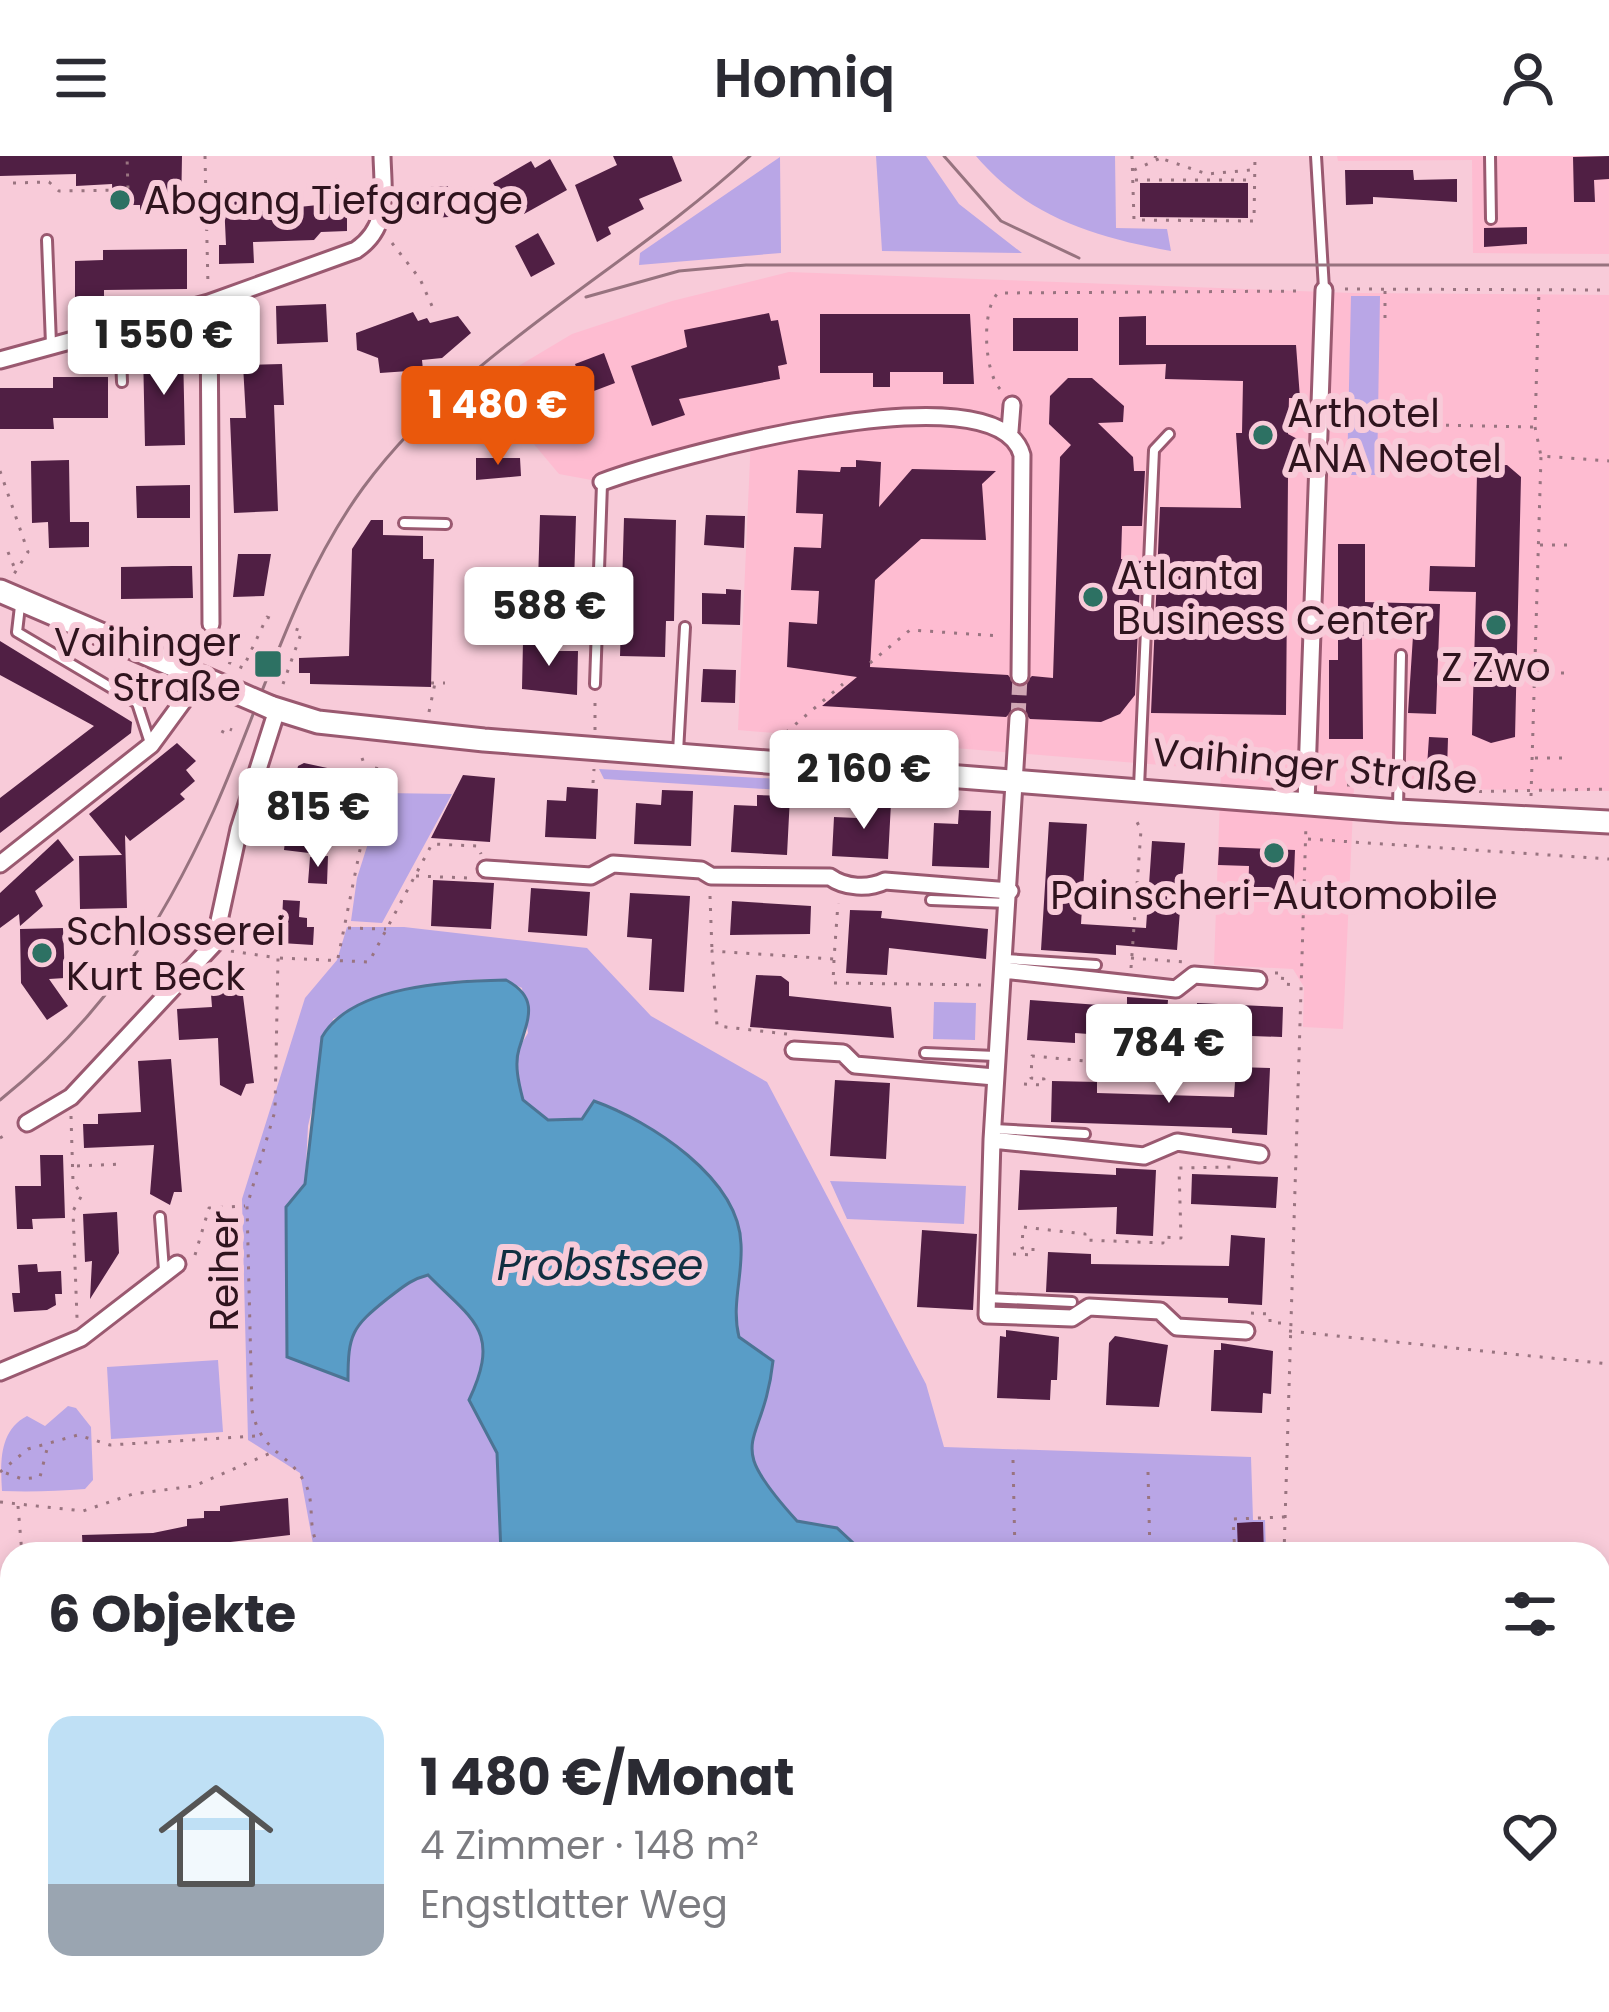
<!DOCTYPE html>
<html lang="de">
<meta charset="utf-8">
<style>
:root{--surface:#fff;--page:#f2f2f3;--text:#2b2b33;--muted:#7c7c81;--accent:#ea580c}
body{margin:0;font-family:Poppins,sans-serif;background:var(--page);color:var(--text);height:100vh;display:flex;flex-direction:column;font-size:45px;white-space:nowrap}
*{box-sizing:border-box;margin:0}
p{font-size:39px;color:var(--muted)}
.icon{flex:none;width:66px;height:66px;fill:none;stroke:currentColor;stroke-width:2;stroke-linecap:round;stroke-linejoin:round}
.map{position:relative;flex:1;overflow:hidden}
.side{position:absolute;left:0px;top:1386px;width:1611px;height:471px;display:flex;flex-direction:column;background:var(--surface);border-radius:36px 36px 0 0;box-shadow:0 6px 18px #0003}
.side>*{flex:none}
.price{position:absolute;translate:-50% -102px;padding:0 27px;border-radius:12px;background:#fff;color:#222;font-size:39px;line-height:78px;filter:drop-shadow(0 3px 6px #0008)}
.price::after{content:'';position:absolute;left:50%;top:72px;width:36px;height:27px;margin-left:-18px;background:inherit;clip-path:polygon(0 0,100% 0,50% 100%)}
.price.current{background:var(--accent);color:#fff}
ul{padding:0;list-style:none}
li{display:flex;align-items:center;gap:36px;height:300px;padding:0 48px}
li span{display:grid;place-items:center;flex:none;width:336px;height:240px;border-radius:24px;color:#555}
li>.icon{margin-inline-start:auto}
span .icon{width:144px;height:144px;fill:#fffc;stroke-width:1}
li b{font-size:51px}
h2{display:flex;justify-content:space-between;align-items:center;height:144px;padding:0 48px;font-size:51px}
header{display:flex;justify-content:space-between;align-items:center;height:156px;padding:0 48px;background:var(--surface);font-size:54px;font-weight:600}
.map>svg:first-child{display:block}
</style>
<header><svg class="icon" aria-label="menu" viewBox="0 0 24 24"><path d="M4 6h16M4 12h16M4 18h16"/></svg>Homiq<svg class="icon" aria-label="person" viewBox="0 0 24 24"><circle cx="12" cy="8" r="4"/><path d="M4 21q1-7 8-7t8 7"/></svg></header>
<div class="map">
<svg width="1609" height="1856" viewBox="0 0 1609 1856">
<rect width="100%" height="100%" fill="#f8cbd9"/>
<path fill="#febcd1" d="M1337,0H1609V98L1473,97L1472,4L1338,5Z
M789,116L1353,137L1609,139V635L1354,632L1343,873L1303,871L1304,831L1293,813L1214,809L1221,614L738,574L751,281L602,326L559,318L485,230L572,178L672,145Z"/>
<path fill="#b9a6e6" d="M876,0H926L959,48L1022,97L882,95Z
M976,0H1115L1116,72L1167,73L1171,95C1094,81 1028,61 976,0Z
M780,1L781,97L639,109L640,97Z
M1351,140H1380L1377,319H1347Z
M599,613L887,629L943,639L942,644L604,623Z
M384,637L452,638L382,767L351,765L357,722Z
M347,771H404L587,792L651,860L767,926L926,1228L944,1291L1251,1301L1253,1364H1265L1266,1398H865L837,1372L798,1365C720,1280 763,1297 773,1205L739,1181L734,1163L742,1087L656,980L618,953L582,963L548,964L523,944L517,917L519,892L528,877L522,832C476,808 377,841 333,863L308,970L305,1028L286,1051L288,1201L348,1193L359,1162L409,1124L428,1119C472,1164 502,1173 469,1245L497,1296L501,1398H329L313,1388L300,1317L248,1284L242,1043L305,842L337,804Z
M934,846L976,847L975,884L933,883Z
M830,1025L966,1030L964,1068L847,1063Z
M218,1204L223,1276L111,1283L107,1211Z
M68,1250L76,1252L91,1271L93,1324L85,1333C58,1335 32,1336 2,1335C0,1304 0,1274 27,1260L45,1270Z"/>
<path fill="#599dc7" stroke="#4c7494" stroke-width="3" d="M506,824C540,842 528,863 519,893C514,909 519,928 523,944L548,964L582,963L594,945C650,965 739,1022 741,1088C743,1120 731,1149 739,1181L773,1205C763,1296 720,1280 797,1365L837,1372L865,1398H501L497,1297L469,1244C502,1174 472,1164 428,1119C409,1124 402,1132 387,1143C352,1171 348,1178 348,1224L287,1201L286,1051L305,1028L322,881C352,829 452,825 506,824Z"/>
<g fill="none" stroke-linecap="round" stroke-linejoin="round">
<path stroke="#4c7494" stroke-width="6" d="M1599,1537L1609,1538"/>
</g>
<path fill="#501f44" d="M0,0H182L181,57L140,56V49H113L112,28L76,30V18L0,20Z
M613,0H672L682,25L639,43L644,53L608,71L611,78L597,86L575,29L617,9Z
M1609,0V23L1594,24L1595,46H1574L1573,1Z
M550,3L567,34L524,58L519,50L509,55L493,27L531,5L535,12Z
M1345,14H1413L1414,24L1457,23V46L1373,41V48L1346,49Z
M1140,27H1248V62L1140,61Z
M448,30L449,61L413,63L412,32Z
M252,45V56L337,47V56H347V75L321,76L314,84L253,86L254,107L219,108V89H226L224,46Z
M1527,71V88L1484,91V72Z
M538,77L555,108L531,121L515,90Z
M187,93V133L104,134V143L75,144V105L103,104V94Z
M326,148L328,186L277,188L276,150Z
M413,156L418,165L427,162L430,167L458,160L471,177L442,202L422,204L423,214L380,217L378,202L357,194L356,177Z
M769,157L771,165L778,164L787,208L778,210L780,223L679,243L685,259L652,270L631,210L687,191L684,174Z
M820,158H970L974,228H943V216H890V231H873V217H820Z
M1146,160V189H1296L1300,242H1289L1288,278L1307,288L1291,306L1288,321L1286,559L1151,557L1160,351L1241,352L1236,277H1242L1243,225L1165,223L1166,208L1119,209V161Z
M1013,162H1078V195H1013Z
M183,194L185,289L145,290L143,195Z
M604,197L615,227L586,238L589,246L538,265L527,235L578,216L575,208Z
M282,208L284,249H274L278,355L234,357L230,262H246L243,209Z
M53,221H108V262H53L54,273H0V232H53Z
M1068,222H1092L1124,250L1123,266L1098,267L1133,301L1134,315H1145L1142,370H1122L1121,403L1141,405L1135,539L1120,558L1101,566L1030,563L1018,550L1006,561L822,550L857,521L787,511L789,466L817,468L819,435L791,434L794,391L821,392L823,358L796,357L798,314L840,316L841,311H856V304L881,306L879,351L912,313L996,315L982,328L986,384L921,383L875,424L870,511L1008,519L1019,532L1032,520L1053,522L1060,301L1071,289L1049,268L1050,240Z
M476,302H520L521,320L476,324Z
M69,304L70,366H89V391L49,392L48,366L32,367L31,305Z
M1507,309L1521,321L1515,581L1491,587L1472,579L1476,436L1429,435L1430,410L1475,411L1477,317L1485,310Z
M190,329V362H137L136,330Z
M540,359L576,360L574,428L538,427Z
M706,359L745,360L744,392L704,389Z
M624,362L676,364L674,465H666L665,501L620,500Z
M371,364H383V379L423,380V403H434L431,531L310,528V517H299V502L349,500L352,393Z
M1338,388H1365V446L1440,448L1436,558L1408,557L1413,480H1362L1363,583H1329V504H1338Z
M238,398H271L264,440L233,441Z
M172,410H192L193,442L121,443V411Z
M726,433L741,434L740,469L702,468V437L726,438Z
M0,485L132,566L131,577L0,677V642L94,570L0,519Z
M523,485L546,486V495H578L577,539L522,533Z
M703,513L736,514L735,547L701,546Z
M1429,581L1448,582L1447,614L1427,611Z
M177,587L196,605L186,614L195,625L180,638L185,643L130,685L125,679L127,752L80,753L79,700L122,699L89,658Z
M304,607L332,613L331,642L353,643V660L313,658L309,697L284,694L287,668H296L301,640L292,638L298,610Z
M463,619L495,622L490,686L431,682Z
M567,631L598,633L596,683L545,681L547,644L566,645Z
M662,634L693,635L691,690L634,688L636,647L661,649Z
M757,639L790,640L787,699L731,696L734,649L757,650Z
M858,645L891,647L888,703L832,700L834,661L857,662Z
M959,654L991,655L989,712L932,710L934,667L958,668Z
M1049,666L1087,668L1081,768L1146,772L1152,685L1185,687L1177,794L1116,789V799L1041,794Z
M58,683L74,704L35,735L43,750L20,770L19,758L0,772V737Z
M1219,691L1295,694L1293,744L1248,742L1249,710L1218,709Z
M328,700L327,728L308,727L310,701Z
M433,724L494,727L491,773L431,770Z
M531,732L590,736L587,780L528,776Z
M630,737L690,740L684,836L649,834L652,783L627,781Z
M283,744L300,745L299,761L307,762V771H314L313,789L281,787Z
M732,745L811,750L810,778L730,779Z
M850,754L882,755L881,762L988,773L986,803L889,792L887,819L846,817Z
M63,772L65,822L49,823L68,850L47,864L21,827L20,773Z
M756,819L781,820L789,826V840L891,851L894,882L750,871Z
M241,824L254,927L246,928L241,940L220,929L218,882L179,884L177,853L212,851L210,826Z
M1127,841L1168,844L1163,909L1127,907L1129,881L1075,877V887L1027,884L1030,844L1127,851Z
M1197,847L1283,851L1282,881L1196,878Z
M171,903L182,1036H174L170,1049L150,1038L154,989L84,992L83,968H98V958L141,956L138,905Z
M1236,911L1270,912L1267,979L1232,977V972L1051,966L1052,925L1097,926V937L1234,941Z
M835,924L890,927L886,1003L830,1000Z
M40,999H63L65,1062L32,1063L33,1073H17L15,1030H41Z
M1116,1012L1156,1014L1153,1080L1116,1078L1117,1051L1018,1054L1020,1014L1116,1019Z
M1192,1018L1278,1021L1276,1052L1191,1048Z
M117,1056L119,1097L90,1143L92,1105L85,1106L83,1058Z
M922,1074L977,1078L973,1154L917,1151Z
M1231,1079L1265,1082L1262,1149L1228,1147V1142L1046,1136L1048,1096L1091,1098V1108L1229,1110Z
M37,1108L38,1116L61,1115L62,1138H55L56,1149L47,1154L14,1156L12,1137H20L18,1109Z
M1006,1174L1059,1181L1057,1224H1051L1050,1244L997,1242L1000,1180L1006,1181Z
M1115,1180L1168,1189L1159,1251L1106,1249L1109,1187Z
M1221,1187L1273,1195L1271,1238L1263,1237L1262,1257L1211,1255L1214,1194H1221Z
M288,1342L290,1379L222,1387V1392L206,1393V1398H83L82,1379L153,1377L187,1370V1363L204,1362V1355H220V1350Z
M1253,1366H1263L1264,1398H1238L1237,1367Z"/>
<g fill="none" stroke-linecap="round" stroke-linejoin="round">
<path stroke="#d0a6b4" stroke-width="15" stroke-dasharray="15 8" stroke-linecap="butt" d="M1018,562L1020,520"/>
<defs>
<path id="service" d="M1316,0L1324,133
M1490,0L1491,63
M47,84L51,188
M120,173L122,226
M404,367L446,368
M20,450L17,476L137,547L150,587
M595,528L602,328
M678,596L685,471
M1139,631L1154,294L1169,278
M1398,653L1401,499
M931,744L1008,747
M1005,803L1096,809
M925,897L995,900
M994,973L1085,978
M160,1061L164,1114
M987,1142L1072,1146
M0,1648L12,1670"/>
<path id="minor" d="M209,147L211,468
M0,204L209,147L356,94C390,71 383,37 382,0
M1010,275L1012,249
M602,326C667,302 997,209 1022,299L1020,520
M1018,562L992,984L987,1159L1072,1162L1089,1151L1160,1155L1177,1171L1246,1175
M1306,647L1324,134
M0,708L151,589L200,522
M486,713L591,720L613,708L701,714L711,720L830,721C845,732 869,733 885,725L1010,735
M1003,814L1176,833L1194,819L1258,824
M794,894L843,897L855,909L995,921
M27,967L71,941L214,788L239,673L277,554
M992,984L1144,1000L1177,986L1260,998
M0,1216L81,1182L177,1108
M0,1557L12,1556
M936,1845L938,1856
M318,1856L327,1845"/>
<path id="secondary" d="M0,435L231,534
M270,551L318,566L484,584L1398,655L1609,666"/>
</defs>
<use href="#service" stroke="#9a5970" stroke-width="14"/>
<use href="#minor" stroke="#9a5970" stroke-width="21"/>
<use href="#secondary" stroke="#9a5970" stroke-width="27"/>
<path stroke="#997480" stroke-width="3" stroke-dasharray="3 9" stroke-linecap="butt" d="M205,0L208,130
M1132,0L1134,64L1254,65L1255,0
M1154,0L1207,18L1251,14
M1134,14L1165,0
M1135,24H1251
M13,27L49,26L59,35L128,34L127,0
M392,87L420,123L432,150
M1345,133L1609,134
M1385,135V164H1390
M1000,233C984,215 981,154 998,137L1305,135
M1434,269L1535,271L1539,134
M1535,271L1541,300L1609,305
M0,315L28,396L14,418
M1540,389H1572
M8,396L15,413
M212,484L209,499L243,512L267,461L276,465
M870,507L910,474L1000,480
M1537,517H1569
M431,527H445
M283,528L302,475L292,472
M429,556L435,527
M595,574V541
M222,577L225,571L232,574
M777,584L843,528
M362,602L374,635
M1535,602H1568
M593,627L594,613
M1347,629L1386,630
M1455,636L1609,633
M1531,640L1541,300
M1308,683L1609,703
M416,720L470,722
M710,740L712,795
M348,772L386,773
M231,795L278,802L275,955L247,1050L252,1254C261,1298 289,1295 306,1329C317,1353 303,1381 328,1398
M280,802L369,806L432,688L478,690L481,698
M338,802L378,605
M1131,802L1184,806
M834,804L833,827L986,829
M1131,812L1141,674L1137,666
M1275,817H1283L1282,828L1296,829
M787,878L717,870L712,795L834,803L838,747
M1024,928L1043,929L1044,923L1031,922L1032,900L1097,906L1096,913L1178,917L1187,911L1184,851
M71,960L73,1026L82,1039L73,1055L77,1162
M0,982L9,977
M77,1010L123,1008
M1013,1098L1033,1099V1092H1022L1023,1071L1085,1078V1084L1163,1087V1081L1181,1082L1179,1012L1231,1011
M195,1099L209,1052L245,1050
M1251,1157L1270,1158V1167H1287
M1289,1175L1609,1208
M1013,1304L1015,1398
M0,1316L28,1293L78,1279L110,1289L255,1280
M1148,1316L1150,1398
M6,1317L22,1323L40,1321L48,1289
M0,1346L83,1355L133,1338L194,1330L273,1296
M18,1350L22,1398
M226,1398L315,1391
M1235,1398L1233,1363L1285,1361
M1284,1398L1306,668
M0,1441L12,1440
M1599,1552L1609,1553
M0,1824L12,1817
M58,1845L101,1856
M420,1845L437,1856
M516,1845L517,1856
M724,1845L725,1856
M1355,1845L1358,1856
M170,1856L178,1845
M545,1856L572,1845"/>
<use href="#service" stroke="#fff" stroke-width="8"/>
<use href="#minor" stroke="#fff" stroke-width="15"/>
<use href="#secondary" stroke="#fff" stroke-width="21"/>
<path stroke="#97737f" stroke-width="3" d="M944,0L1001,65L1079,102
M586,141L679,115L746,109H1609
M0,944C102,862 160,773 214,654C262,547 293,428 363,332C465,194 625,115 750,0"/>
<defs>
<path id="secondary-bridge" d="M231,534L270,551"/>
</defs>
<use href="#secondary-bridge" stroke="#9a5970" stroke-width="27" stroke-linecap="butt"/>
<use href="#secondary-bridge" stroke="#fff" stroke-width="21"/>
</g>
<g fill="#2d7163" stroke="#f8cbd9" stroke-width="4.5">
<circle cx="120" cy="44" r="12"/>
<circle cx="1263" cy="279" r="12"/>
<circle cx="1093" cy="441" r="12"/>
<circle cx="1496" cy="469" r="12"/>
<rect x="253" y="493" width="30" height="30" rx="6"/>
<circle cx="1274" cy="697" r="12"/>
<circle cx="42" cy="797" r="12"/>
</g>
<g text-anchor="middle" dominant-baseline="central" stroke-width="12" stroke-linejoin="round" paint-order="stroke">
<g font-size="39" fill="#2f141e" stroke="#f8cbd9" text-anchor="start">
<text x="144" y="44">Abgang Tiefgarage</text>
<text x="1287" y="257">Arthotel<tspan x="1287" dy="45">ANA Neotel</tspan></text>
<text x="1117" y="419">Atlanta<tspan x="1117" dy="45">Business Center</tspan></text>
<text x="241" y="486" text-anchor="end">Vaihinger<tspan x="241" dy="45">Straße</tspan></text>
<text x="1496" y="511" text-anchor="middle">Z Zwo</text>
<text x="1274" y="739" text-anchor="middle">Painscheri-Automobile</text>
<text x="66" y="775">Schlosserei<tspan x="66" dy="45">Kurt Beck</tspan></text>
</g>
<g font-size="39" fill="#2f141e" stroke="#f8cbd9">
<text transform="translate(1315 610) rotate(5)">Vaihinger Straße</text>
<text transform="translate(224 1115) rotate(-90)">Reiher</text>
</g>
<g font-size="42" font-style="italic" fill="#102f41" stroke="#f8cbd9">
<text x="600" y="1109">Probstsee</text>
</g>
</g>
</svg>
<b class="price" style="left:164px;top:242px">1 550 €</b>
<b class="price current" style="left:498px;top:312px">1 480 €</b>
<b class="price" style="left:549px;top:513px">588 €</b>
<b class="price" style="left:864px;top:676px">2 160 €</b>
<b class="price" style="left:318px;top:714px">815 €</b>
<b class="price" style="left:1169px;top:950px">784 €</b>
<section class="side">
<h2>6 Objekte<svg class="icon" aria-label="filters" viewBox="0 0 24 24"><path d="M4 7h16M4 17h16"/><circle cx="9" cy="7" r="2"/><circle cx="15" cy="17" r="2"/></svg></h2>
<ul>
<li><span style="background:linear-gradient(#bfe0f5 70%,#9aa5b1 0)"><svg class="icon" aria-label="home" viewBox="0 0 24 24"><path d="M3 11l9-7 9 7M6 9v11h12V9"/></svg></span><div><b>1 480 €/Monat</b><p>4 Zimmer · 148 m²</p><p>Engstlatter Weg</p></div><svg class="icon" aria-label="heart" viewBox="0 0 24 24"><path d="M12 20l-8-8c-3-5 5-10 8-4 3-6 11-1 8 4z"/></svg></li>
</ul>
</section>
</div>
